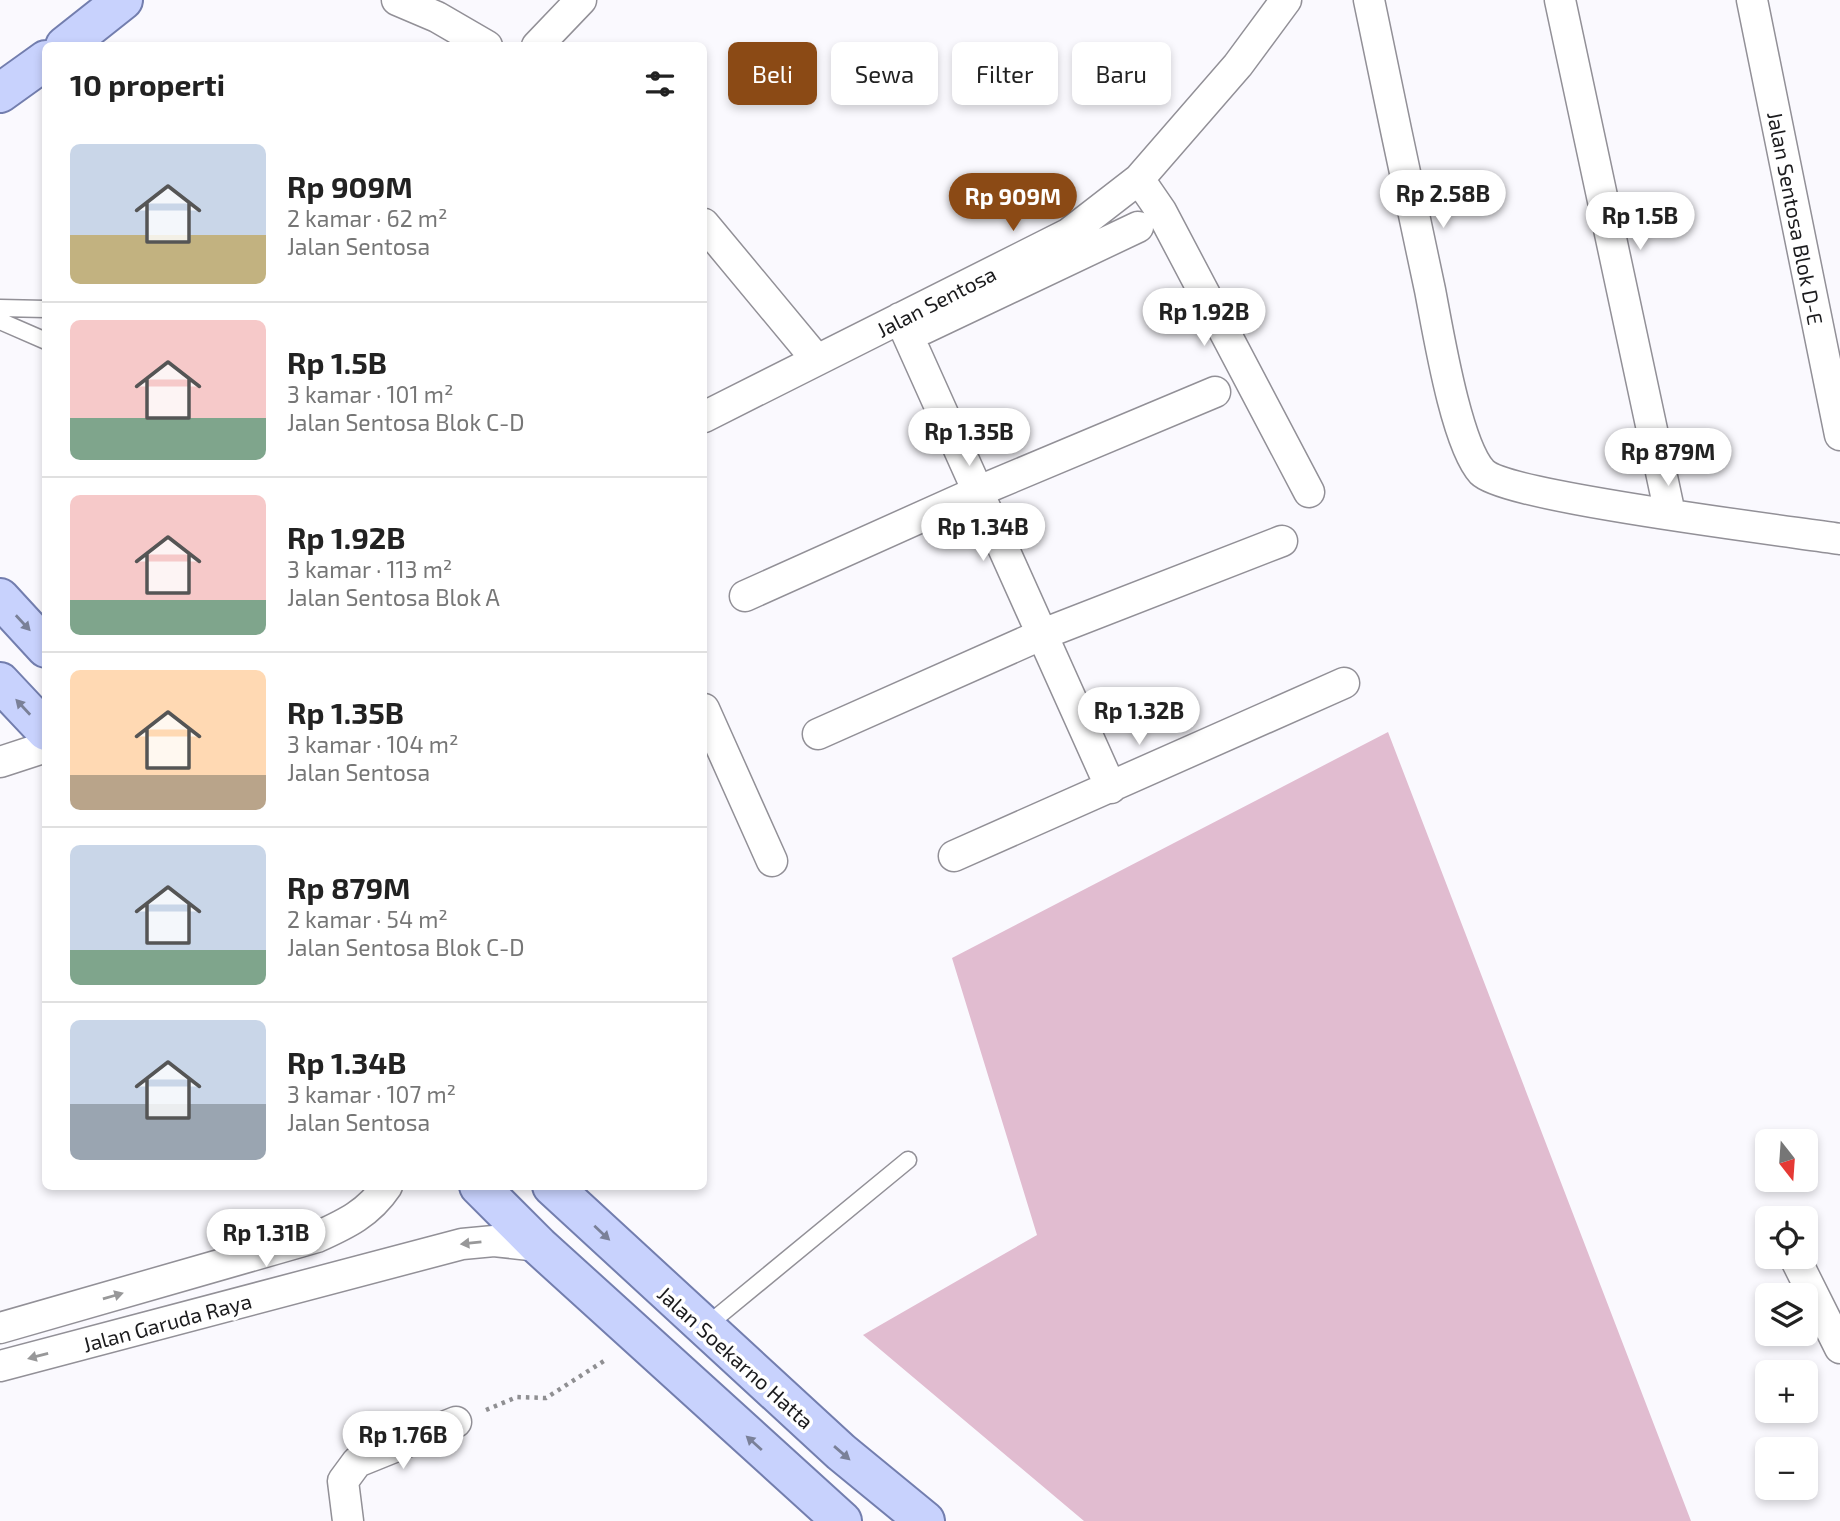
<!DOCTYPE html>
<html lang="id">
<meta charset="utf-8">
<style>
:root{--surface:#fff;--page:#f2f2f2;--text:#222;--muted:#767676;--line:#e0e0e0;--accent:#8b4a15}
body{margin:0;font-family:"Exo 2",sans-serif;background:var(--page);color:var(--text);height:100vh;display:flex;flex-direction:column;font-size:26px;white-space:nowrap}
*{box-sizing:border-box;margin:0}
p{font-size:23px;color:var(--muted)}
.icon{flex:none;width:38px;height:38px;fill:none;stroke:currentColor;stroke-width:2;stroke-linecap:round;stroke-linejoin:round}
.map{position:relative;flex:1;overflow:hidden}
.drawer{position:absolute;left:42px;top:42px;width:665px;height:1148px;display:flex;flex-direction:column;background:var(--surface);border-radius:10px;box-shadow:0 4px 10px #0003}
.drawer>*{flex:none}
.guide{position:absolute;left:728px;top:42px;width:665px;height:63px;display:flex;gap:14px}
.needle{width:46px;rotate:163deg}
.fabs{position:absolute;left:1755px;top:1129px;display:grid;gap:14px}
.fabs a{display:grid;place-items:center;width:63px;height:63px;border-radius:10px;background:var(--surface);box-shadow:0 4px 10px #0003;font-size:35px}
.price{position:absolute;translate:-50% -60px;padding:0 16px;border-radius:24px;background:#fff;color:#222;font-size:23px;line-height:46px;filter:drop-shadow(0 2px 4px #0008)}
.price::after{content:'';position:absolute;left:50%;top:42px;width:21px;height:16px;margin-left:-10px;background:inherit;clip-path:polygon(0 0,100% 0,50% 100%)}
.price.current{background:var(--accent);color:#fff}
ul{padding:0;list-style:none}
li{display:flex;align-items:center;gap:21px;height:175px;padding:0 28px}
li+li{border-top:2px solid var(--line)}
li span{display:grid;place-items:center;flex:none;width:196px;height:140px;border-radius:10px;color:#555}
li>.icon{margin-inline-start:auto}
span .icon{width:84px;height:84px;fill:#fffc;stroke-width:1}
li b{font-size:30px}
h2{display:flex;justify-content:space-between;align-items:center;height:84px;padding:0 28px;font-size:30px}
.chip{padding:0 24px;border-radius:10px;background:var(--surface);box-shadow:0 4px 10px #0003;font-size:24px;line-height:63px}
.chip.current{background:var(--accent);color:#fff}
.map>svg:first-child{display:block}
</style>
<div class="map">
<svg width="1840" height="1521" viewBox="0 0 1840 1521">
<rect width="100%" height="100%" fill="#faf9fe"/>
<path fill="#e1bcd0" d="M1388,732L1691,1521H1084L863,1335L1037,1235L952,958Z"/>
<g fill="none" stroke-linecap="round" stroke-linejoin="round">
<defs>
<path id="lane" d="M0,308L46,309
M0,321L46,341
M705,1327L908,1160"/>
<path id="street" d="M397,0L437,17L487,46
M1369,0C1389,97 1409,193 1430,290C1438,331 1456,444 1482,472C1507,497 1788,531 1840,539
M1560,0L1670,514
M1752,0L1840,435
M537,46L581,0
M1139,179L1161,211L1309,492
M704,224L817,360
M900,318L1111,788
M923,329L1138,227
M704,417L1068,234L1139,179L1238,65L1286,0
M745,596L979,491L1215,392
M704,709L772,861
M818,734L1043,634L1282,541
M0,762L46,747
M954,856L1344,683
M1794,1256L1840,1348
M0,1328L317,1237C346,1224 369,1213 387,1186
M0,1366L462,1244L494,1241L539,1246
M348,1521L343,1481L357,1462L456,1422"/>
<path id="primary" d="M65,46L123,0
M0,93L46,60
M0,598L46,648
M0,682L46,731
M479,1186L539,1246L842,1521
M552,1186L841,1452L925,1521"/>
</defs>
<use href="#lane" stroke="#929097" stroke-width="19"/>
<use href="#street" stroke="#929097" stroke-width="33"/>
<use href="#primary" stroke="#737eae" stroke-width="42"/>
<path stroke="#8f8f92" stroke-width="4.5" stroke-dasharray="3.5 5" stroke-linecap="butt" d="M486,1410L517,1397L546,1398L607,1359"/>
<use href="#lane" stroke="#fff" stroke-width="16"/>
<use href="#street" stroke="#fff" stroke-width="30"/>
<use href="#primary" stroke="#c8d2fd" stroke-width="38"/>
</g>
<defs><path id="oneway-solid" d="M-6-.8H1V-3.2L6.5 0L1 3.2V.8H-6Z" transform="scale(1.75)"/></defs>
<g fill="#7a8098">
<use href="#oneway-solid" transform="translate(23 623) rotate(47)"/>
<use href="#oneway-solid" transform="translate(23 707) rotate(-133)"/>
<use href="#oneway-solid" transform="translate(602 1233) rotate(43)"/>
<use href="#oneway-solid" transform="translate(754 1443) rotate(-138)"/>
<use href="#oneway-solid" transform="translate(842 1453) rotate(41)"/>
</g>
<g fill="#989899">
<use href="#oneway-solid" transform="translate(471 1243) rotate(174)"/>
<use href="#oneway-solid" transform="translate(113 1296) rotate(-16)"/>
<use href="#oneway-solid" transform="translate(38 1356) rotate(165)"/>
</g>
<g text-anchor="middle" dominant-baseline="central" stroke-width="7" stroke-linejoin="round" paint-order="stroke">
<g font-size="21" fill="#1b1b1d" stroke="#fff">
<text transform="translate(1796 218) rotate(79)">Jalan Sentosa Blok D-E</text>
<text transform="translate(936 301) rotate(-27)">Jalan Sentosa</text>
<text transform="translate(167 1322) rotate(-15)">Jalan Garuda Raya</text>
<text transform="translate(736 1357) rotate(42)">Jalan Soekarno Hatta</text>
</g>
</g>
</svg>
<div class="fabs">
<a><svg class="needle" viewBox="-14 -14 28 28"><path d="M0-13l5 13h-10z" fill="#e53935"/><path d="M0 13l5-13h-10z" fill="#767676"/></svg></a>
<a><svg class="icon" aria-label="locate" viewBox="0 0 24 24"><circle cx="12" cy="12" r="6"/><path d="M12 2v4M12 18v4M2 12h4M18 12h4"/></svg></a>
<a><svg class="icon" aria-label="layers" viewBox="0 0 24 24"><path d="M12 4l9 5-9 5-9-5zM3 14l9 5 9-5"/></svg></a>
<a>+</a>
<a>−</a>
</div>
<b class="price" style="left:1443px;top:230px">Rp 2.58B</b>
<b class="price current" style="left:1013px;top:233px">Rp 909M</b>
<b class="price" style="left:1640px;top:252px">Rp 1.5B</b>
<b class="price" style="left:1204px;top:348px">Rp 1.92B</b>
<b class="price" style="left:969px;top:468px">Rp 1.35B</b>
<b class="price" style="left:1668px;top:488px">Rp 879M</b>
<b class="price" style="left:983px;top:563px">Rp 1.34B</b>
<b class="price" style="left:1139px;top:747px">Rp 1.32B</b>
<b class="price" style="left:266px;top:1269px">Rp 1.31B</b>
<b class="price" style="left:403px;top:1471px">Rp 1.76B</b>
<div class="guide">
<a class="chip current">Beli</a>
<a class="chip">Sewa</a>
<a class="chip">Filter</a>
<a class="chip">Baru</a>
</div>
<section class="drawer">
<h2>10 properti<svg class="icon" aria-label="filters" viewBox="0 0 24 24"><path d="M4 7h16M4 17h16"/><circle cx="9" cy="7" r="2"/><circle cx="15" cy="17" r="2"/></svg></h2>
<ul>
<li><span style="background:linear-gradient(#c9d6e8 65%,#c2b280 0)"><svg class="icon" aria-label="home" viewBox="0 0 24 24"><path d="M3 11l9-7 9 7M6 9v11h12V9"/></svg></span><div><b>Rp 909M</b><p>2 kamar · 62 m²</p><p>Jalan Sentosa</p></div></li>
<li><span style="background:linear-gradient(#f6c9c9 70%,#7fa58c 0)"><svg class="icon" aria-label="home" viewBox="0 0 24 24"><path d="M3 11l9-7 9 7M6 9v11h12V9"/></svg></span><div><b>Rp 1.5B</b><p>3 kamar · 101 m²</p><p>Jalan Sentosa Blok C-D</p></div></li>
<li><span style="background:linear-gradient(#f6c9c9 75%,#7fa58c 0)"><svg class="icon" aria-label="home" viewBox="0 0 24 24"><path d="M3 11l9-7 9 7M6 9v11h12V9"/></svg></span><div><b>Rp 1.92B</b><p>3 kamar · 113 m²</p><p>Jalan Sentosa Blok A</p></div></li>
<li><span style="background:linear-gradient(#ffd9b3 75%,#b9a48a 0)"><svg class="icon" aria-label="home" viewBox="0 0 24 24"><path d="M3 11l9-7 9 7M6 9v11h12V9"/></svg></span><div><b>Rp 1.35B</b><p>3 kamar · 104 m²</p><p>Jalan Sentosa</p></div></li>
<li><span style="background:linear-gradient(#c9d6e8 75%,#7fa58c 0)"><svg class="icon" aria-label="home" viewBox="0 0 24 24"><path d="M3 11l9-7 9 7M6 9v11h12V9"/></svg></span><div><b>Rp 879M</b><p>2 kamar · 54 m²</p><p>Jalan Sentosa Blok C-D</p></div></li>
<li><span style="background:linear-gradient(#c9d6e8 60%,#9aa5b1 0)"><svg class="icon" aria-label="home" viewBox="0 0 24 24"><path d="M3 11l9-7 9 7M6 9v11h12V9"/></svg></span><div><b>Rp 1.34B</b><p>3 kamar · 107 m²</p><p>Jalan Sentosa</p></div></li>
</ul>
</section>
</div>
